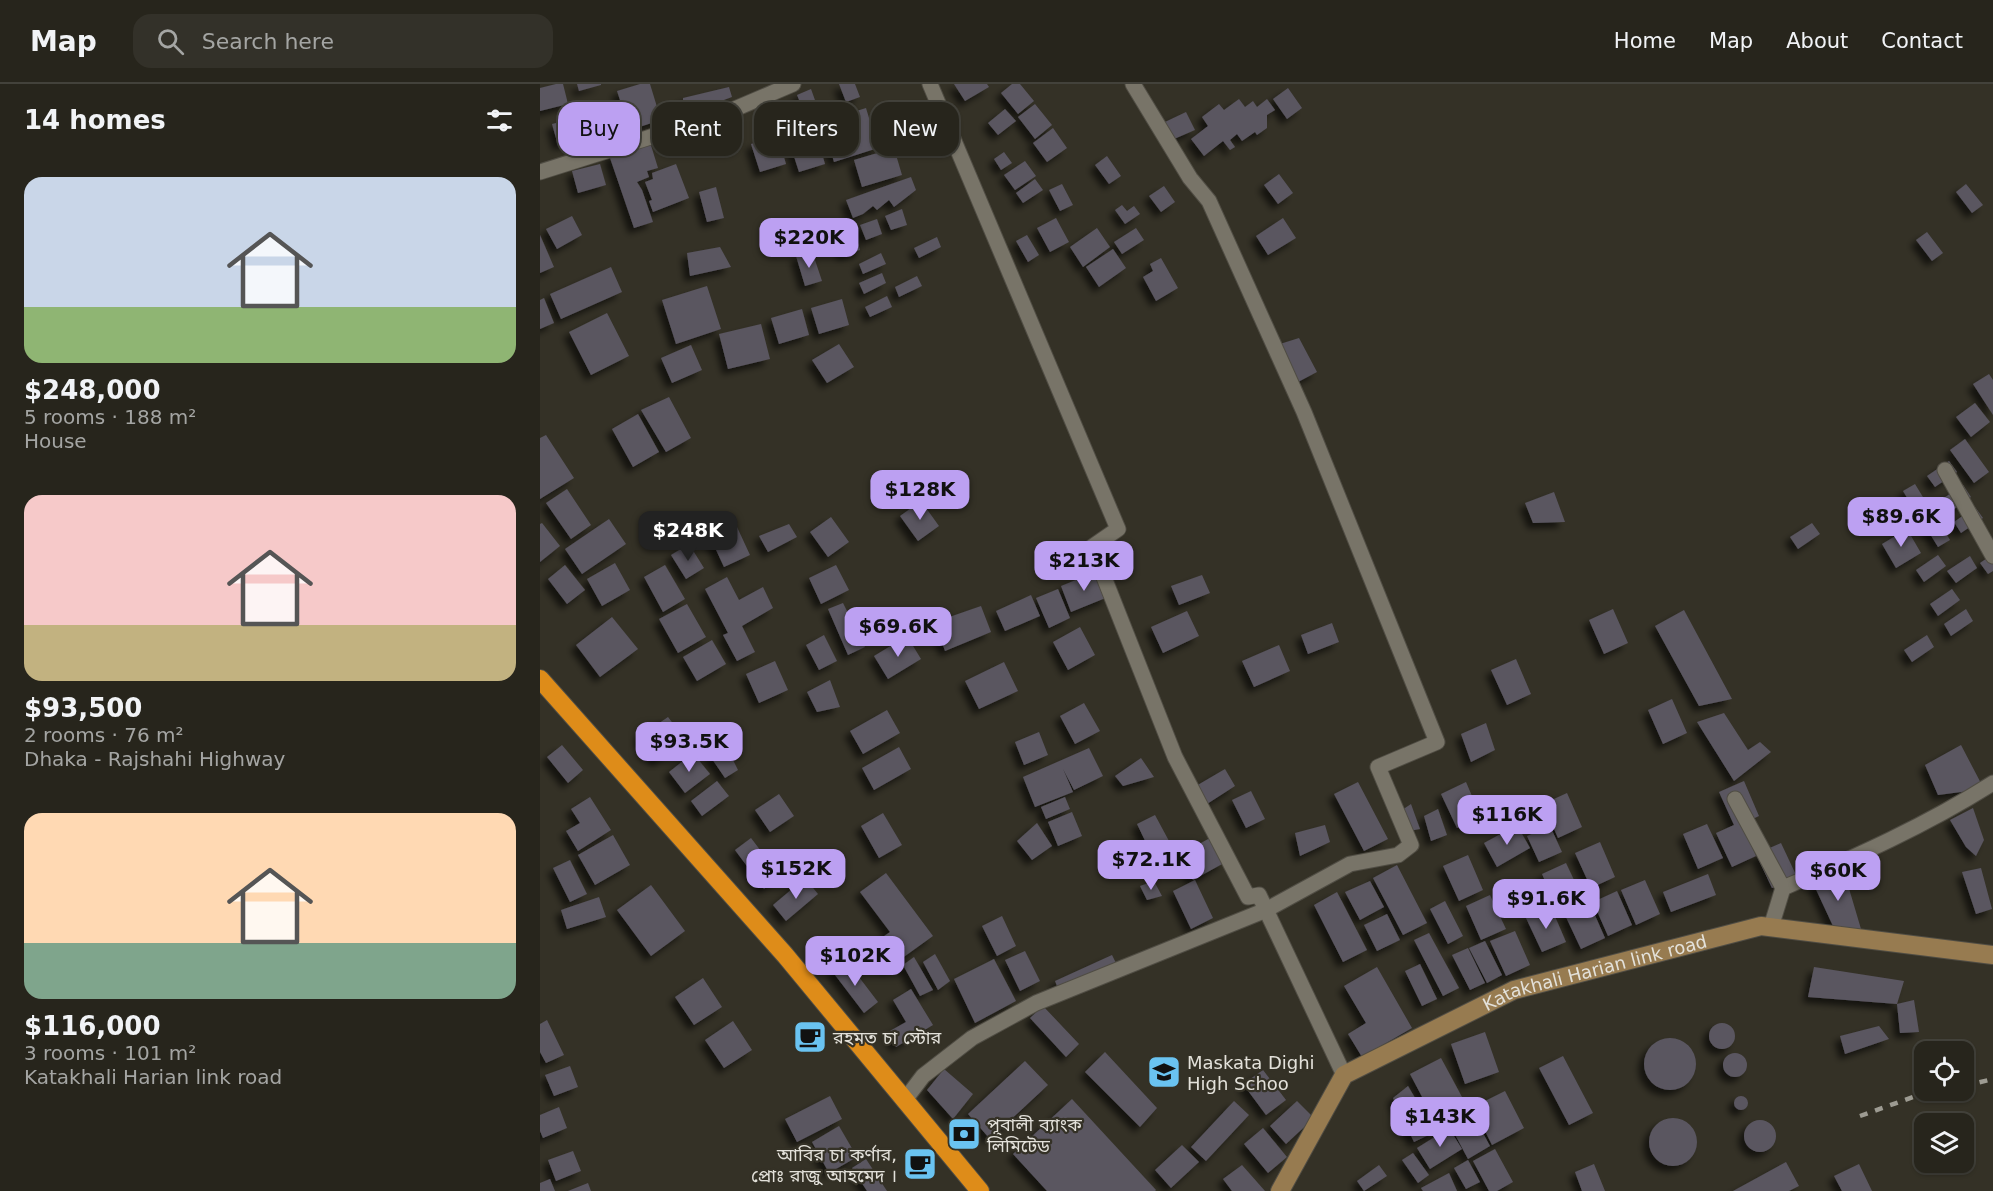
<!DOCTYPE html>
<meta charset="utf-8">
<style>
:root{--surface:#27251c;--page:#333129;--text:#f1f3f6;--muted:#a4a5a3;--line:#43423b;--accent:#bca0f2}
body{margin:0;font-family:"DejaVu Sans","Noto Sans Bengali",sans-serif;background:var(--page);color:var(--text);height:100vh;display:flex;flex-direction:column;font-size:22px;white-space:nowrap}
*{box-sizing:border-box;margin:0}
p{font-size:20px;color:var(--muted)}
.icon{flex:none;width:33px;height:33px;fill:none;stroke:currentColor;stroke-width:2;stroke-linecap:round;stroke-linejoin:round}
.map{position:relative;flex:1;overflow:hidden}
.side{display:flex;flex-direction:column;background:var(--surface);width:540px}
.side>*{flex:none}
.hud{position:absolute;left:18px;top:18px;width:570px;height:54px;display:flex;gap:12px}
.controls{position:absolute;left:1374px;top:957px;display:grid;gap:12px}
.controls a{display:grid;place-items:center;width:60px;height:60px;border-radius:12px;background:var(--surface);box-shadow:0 2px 4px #0004,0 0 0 2px var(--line);font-size:30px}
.price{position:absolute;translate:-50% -51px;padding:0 14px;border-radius:12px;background:var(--accent);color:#111;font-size:20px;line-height:39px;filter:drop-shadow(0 2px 3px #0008)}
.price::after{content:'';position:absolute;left:50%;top:36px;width:18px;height:14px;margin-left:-9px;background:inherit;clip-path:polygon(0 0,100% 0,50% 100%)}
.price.active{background:#222;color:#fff}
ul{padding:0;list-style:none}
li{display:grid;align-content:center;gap:12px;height:318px;padding:0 24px}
li span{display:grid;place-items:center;height:186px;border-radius:18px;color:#555}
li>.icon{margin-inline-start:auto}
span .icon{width:108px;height:108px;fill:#fffc;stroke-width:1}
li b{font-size:26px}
h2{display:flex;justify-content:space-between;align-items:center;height:72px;padding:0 24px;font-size:26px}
.chip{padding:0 21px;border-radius:18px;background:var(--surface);box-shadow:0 2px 4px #0004,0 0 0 2px var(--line);font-size:21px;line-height:54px}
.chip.active{background:var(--accent);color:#111}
header{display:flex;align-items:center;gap:36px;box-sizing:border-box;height:84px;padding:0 30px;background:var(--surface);border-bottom:2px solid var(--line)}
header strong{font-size:28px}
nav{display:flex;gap:33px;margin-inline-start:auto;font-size:21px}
.search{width:420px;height:54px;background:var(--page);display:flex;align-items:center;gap:15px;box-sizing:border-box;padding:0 21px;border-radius:18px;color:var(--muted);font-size:22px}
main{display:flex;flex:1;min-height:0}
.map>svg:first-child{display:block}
</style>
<header>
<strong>Map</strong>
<div class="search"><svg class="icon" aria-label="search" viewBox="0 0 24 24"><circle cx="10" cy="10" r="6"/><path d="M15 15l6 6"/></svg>Search here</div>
<nav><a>Home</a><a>Map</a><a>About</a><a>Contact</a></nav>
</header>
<main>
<section class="side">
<h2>14 homes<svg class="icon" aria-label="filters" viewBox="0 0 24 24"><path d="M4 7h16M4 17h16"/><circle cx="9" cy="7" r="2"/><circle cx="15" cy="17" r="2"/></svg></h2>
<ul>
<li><span style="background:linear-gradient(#c9d6e8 70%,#8fb573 0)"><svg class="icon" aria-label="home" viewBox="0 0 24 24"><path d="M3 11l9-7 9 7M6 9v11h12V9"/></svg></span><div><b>$248,000</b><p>5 rooms · 188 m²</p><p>House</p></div></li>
<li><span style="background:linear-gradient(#f6c9c9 70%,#c2b280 0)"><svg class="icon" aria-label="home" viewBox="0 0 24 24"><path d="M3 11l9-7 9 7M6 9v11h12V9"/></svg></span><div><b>$93,500</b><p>2 rooms · 76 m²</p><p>Dhaka - Rajshahi Highway</p></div></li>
<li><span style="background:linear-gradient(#ffd9b3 70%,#7fa58c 0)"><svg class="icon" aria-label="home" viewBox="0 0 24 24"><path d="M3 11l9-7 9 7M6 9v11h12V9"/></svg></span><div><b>$116,000</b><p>3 rooms · 101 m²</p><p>Katakhali Harian link road</p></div></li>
</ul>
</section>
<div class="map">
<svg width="1453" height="1107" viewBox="0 0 1453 1107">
<defs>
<filter id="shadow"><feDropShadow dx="-5.5" dy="5.5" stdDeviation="3" flood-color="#0009"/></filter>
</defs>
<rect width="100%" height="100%" fill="#343126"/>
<path fill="#5a5661" filter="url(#shadow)" d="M16,0H23L28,20L0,27V4Z
M37,0H61V1L39,7Z
M100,0H110L121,36L90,46L77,7Z
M299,0H315L320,13L306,18Z
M414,0H447L449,3L425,17Z
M472,0H480L494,17L478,30L461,9Z
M189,3L192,13L143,31V14Z
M748,4L762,24L747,35L733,15Z
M271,5L280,30L267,35L257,11Z
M699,15L705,23L713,17L717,23L727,15L735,26L727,31V44L717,51L715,48L702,57L697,50L690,56L695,63L690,66L683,57L664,72L651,55L668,42L662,33L679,20L684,26Z
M250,19L260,43L246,48L237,24Z
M74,20L80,41L53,49L47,27Z
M495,20L512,41L495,55L478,33Z
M326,24L338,64L294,78L282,38Z
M465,25L476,37L458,51L448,39Z
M646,28L655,46L634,55L625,38Z
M40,33L46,54L18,61L12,40Z
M513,44L527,64L507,78L493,59Z
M238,52L246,80L220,88L211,60Z
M277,52L285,80L259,88L250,60Z
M110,58L118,84L107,87L109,93L97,98L102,106L113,138L94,144L69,71Z
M354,64L362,91L322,103L314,76Z
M464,68L472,79L461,86L454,75Z
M567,72L581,92L569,100L555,81Z
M485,77L496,92L475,106L464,91Z
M60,80L66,101L38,109L32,87Z
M136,80L149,114L113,128L109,117L112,116L105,98L113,95L112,89Z
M739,90L753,109L738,120L724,101Z
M371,93L376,106L354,123L349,116L337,126L333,122L323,130L313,134L306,116Z
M495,95L503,106L483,119L476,109Z
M522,100L533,121L520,127L509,106Z
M1426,100L1443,121L1432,129L1416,108Z
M624,102L635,118L621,128L609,112Z
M176,103L184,134L167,138L159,108Z
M582,121L587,127L594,122L600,130L585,140L575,126Z
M362,125L367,141L351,146L345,132Z
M32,132L42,151L17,165L6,145Z
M516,134L529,158L510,168L497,144Z
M743,134L756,154L728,171L716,152Z
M337,135L342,150L326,156L320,141Z
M557,144L570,163L543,183L530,163Z
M596,144L604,156L582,170L574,158Z
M1387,148L1403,169L1392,177L1376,156Z
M315,150L320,166L303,171L298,156Z
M0,151L14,183L0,189Z
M487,151L499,171L488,178L476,157Z
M397,153L401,163L379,174L374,164Z
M180,163L191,183L150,192L147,169Z
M573,165L586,184L559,203L546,183Z
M272,167L282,197L265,202L256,172Z
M341,169L346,180L323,190L319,180Z
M621,174L638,204L616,217L603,193L613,187L610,180Z
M71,183L82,208L21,235L10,210Z
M342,189L346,199L324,210L319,199Z
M377,192L382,202L359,213L355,203Z
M167,202L181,245L136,260L122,216Z
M347,212L352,223L330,233L325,223Z
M4,214L14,239L0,245V216Z
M302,215L309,241L279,250L271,224Z
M262,225L269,251L239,260L231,234Z
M67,229L89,272L51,291L29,248Z
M221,240L230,275L188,285L179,250Z
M759,254L777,288L758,298L740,260Z
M299,260L314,283L287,299L272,276Z
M151,261L162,286L132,299L121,274Z
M1449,290L1453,296V331L1433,300Z
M129,313L151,354L126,368L101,326Z
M1435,319L1450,338L1431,353L1416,333Z
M98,330L119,368L93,383L72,345Z
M6,351L34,394L0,415V354Z
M1425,355L1449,388L1434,399L1410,366Z
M1409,377L1417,388L1395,403L1387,392Z
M1375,400L1389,423L1377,430L1363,407Z
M1423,401L1431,413L1410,428L1401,416Z
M27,405L51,441L31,455L6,419Z
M1014,408L1025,438L993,439L985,419Z
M381,417L399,442L378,457L360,432Z
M1435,423L1443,434L1421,449L1414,438Z
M291,433L309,458L288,473L270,448Z
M1396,433L1410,456L1398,463L1384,440Z
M69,435L86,460L42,490L25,465Z
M2,439L20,462L0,478V440Z
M1272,439L1280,450L1258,465L1250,453Z
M249,440L257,453L228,468L219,452Z
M197,443L210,471L184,483L171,455Z
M1367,445L1381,469L1356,484L1342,460Z
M149,460L164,484L146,495L131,471Z
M1453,470V487L1448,490L1440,479Z
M1398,471L1406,482L1384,498L1376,486Z
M1430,472L1437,484L1416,499L1407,487Z
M75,479L90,506L62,522L47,495Z
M25,481L45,506L27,520L8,495Z
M125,481L145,515L123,528L104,493Z
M296,481L309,506L281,520L269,494Z
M558,487L568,513L531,528L521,502Z
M662,491L670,509L639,521L631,502Z
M187,493L199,516L223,503L233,524L202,542L215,568L197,577L183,551L188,549L165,505Z
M518,505L530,534L509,544L496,514Z
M1412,505L1420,516L1398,532L1390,520Z
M491,511L500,532L465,547L456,527Z
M303,519L325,563L308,571L288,525Z
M147,520L166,553L138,569L119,535Z
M441,522L451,548L405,567L395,538Z
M1073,525L1088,559L1064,570L1049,536Z
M1426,525L1433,537L1411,552L1404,540Z
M1144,526L1192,615L1159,622L1115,542Z
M647,527L659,552L623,569L611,543Z
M72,533L98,565L60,593L36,561Z
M792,539L799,558L768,570L761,551Z
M540,543L555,571L528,586L513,558Z
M284,551L297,577L279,586L266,561Z
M1387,551L1394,563L1372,578L1364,566Z
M367,552L381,575L348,595L334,572Z
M172,556L186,580L157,597L143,573Z
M739,561L750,587L714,603L702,577Z
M976,575L991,610L967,621L951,586Z
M235,577L248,606L219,619L206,590Z
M464,578L478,607L439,625L425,597Z
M290,596L300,623L277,628L267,608Z
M1132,615L1147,649L1123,660L1108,626Z
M544,619L560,647L535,660L520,632Z
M347,626L360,649L323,670L310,647Z
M1184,629L1208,666L1220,658L1231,668L1194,697L1157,638Z
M128,633L145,655L117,677L99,653Z
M946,639L955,666L931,678L921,650Z
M499,648L508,671L484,681L475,658Z
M185,660L198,686L185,694L170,672Z
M22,661L43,686L28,699L7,673Z
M1421,661L1444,705L1398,711L1385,681Z
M359,663L371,685L334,706L322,684Z
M549,664L563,692L534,706L523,685L533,708L495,723L483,693Z
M153,669L170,690L145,709L129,688Z
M601,674L614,693L583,702L575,692Z
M685,685L695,702L667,720L656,702Z
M177,697L189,712L162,732L151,717Z
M1204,697L1219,732L1202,740L1216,772L1192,783L1176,749L1194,741L1179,708Z
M818,698L848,755L824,767L794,710Z
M926,698L941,733L917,744L901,710Z
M711,707L725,735L706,744L692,716Z
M1027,709L1042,743L1018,754L1003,720Z
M239,710L254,732L230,748L215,726Z
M50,713L71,746L38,767L26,747L40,739L31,725Z
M525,713L530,725L506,735L501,723Z
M871,720L880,745L869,747L862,726Z
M1433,724L1444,756L1436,772L1426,763L1410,736Z
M898,725L907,751L891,757L884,732Z
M532,728L542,752L518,762L508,738Z
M343,729L362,761L339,774L321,742Z
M615,731L629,757L610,767L597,740Z
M497,739L512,762L492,776L477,757Z
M1167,740L1183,774L1158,785L1143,750Z
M785,741L790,758L760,772L755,749Z
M977,741L990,764L957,783L944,759Z
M1010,742L1022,768L999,778L987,752Z
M73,751L90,781L55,801L38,771Z
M211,754L240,792L224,805L195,766Z
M670,754L684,779L653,796L639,771Z
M1060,758L1075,793L1051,804L1035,769Z
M1241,759L1257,793L1232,804L1216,770Z
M928,771L943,806L919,817L903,782Z
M30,776L47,810L30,818L13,784Z
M1026,779L1042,813L1017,824L1002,790Z
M857,781L887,839L863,851L833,794Z
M1441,784L1452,825L1436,830L1422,788Z
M346,789L393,852L347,885L330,862L350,848L320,808Z
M1168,790L1176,811L1131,828L1123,808Z
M1305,791L1321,845L1293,842L1273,799Z
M265,794L278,810L246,837L233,821Z
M655,796L673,834L651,845L633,807Z
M1105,796L1120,830L1096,841L1081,806Z
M614,797L622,812L607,816L600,802Z
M830,797L844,823L820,836L805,808Z
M111,801L145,847L111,872L77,826Z
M1077,807L1092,841L1068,852L1053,818Z
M797,808L827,866L803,878L774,821Z
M950,811L966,845L941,856L926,822Z
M59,813L66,833L27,845L21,826Z
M905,817L923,852L908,860L890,825Z
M1050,820L1065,854L1041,865L1025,831Z
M1011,823L1026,858L1002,868L986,834Z
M847,830L860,856L837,867L824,841Z
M462,832L476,862L457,872L442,842Z
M975,847L990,881L966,892L950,857Z
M889,849L919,904L903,912L874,856Z
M945,857L962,891L947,899L929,864Z
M928,864L945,899L930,906L912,871Z
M485,867L500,897L480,907L465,876Z
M395,870L410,897L398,906L383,878Z
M572,871L577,881L519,907L515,897Z
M374,873L393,906L380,912L363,881Z
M454,875L476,917L435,939L414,895Z
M306,876L338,918L324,929L292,887Z
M880,880L897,915L882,922L865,887Z
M837,883L872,944L822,973L808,950L826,939L804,902Z
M1274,883L1364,897L1357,920L1374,916L1379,948L1360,949L1357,920L1268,913Z
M163,894L182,923L154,941L135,913Z
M371,905L393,941L356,963L348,948L366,938L353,916Z
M503,922L539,960L526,973L490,934Z
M7,936L24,971L6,979L0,968V940Z
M193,937L212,966L184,984L165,956Z
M1169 952a13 13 0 1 1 26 0a13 13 0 1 1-26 0Z
M1339,942L1349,955L1305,970L1300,952Z
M945,948L959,988L925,1000L911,960Z
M1104 980a26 26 0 1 1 52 0a26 26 0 1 1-52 0Z
M565,968L617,1024L600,1043L545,988Z
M1183 981a12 12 0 1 1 24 0a12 12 0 1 1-24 0Z
M1023,972L1053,1029L1029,1041L999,984Z
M901,974L929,1026L898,1043L870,990Z
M485,977L508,1001L450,1055L428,1030Z
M30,982L38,1003L14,1012L5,991Z
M404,985L433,1010L413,1035L387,1006Z
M723,986L746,1016L726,1031L703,1000Z
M868,1002L895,1048L874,1058L853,1014Z
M965,1007L984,1044L952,1061L933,1023Z
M290,1012L302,1035L257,1058L245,1035Z
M1194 1019a7 7 0 1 1 14 0a7 7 0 1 1-14 0Z
M532,1015L616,1106L615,1107H507L473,1070Z
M694,1017L709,1031L666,1077L651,1063Z
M757,1017L774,1034L746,1060L730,1042Z
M19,1023L27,1044L3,1054L0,1047V1031Z
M932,1029L950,1062L928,1075L910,1041Z
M1109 1058a24 24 0 1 1 48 0a24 24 0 1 1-48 0Z
M1204 1052a16 16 0 1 1 32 0a16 16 0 1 1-32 0Z
M299,1042L317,1073L289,1089L272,1058Z
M723,1044L747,1073L728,1089L704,1060Z
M909,1044L922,1065L890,1085L877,1064Z
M642,1061L659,1078L631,1104L615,1086Z
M955,1065L973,1098L957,1107H949L933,1077Z
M33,1067L41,1087L16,1097L8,1076Z
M873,1069L889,1091L878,1099L862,1076Z
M326,1075L347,1107H327L312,1084Z
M928,1076L940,1098L926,1105L914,1084Z
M1246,1078L1259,1102L1249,1107H1193Z
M1054,1080L1065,1107H1042L1035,1088Z
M1319,1080L1332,1107H1302L1294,1092Z
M702,1081L725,1107H692L683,1095Z
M839,1081L847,1092L824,1107L817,1097Z
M909,1089L917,1107H883L881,1104Z
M10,1095L15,1107H0V1099Z
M48,1099L51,1107H28Z"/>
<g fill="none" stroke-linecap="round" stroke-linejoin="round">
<defs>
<path id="street" d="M390,0L578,445L552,463L635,673L708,813L719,811L804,991
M0,88L183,30L253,0
M1405,386L1453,472
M1195,715L1243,804C1315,773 1387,741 1453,699
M1231,843L1243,804
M364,1017L383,992L432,954L496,919L726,826L810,780L858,771L871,761L838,683L897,658L764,328L669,117L650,94L593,0"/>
<g id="secondary">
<path id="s1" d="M740,1107L804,991L974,906L1221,842L1453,871"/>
</g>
<path id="highway" d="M0,595L245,871L440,1107"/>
</defs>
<use href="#street" stroke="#504d44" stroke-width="17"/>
<use href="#secondary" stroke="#504d44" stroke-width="20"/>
<use href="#highway" stroke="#504d44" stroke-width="20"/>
<use href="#street" stroke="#787468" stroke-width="15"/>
<use href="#secondary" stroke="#977b50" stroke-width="18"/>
<use href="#highway" stroke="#de8c19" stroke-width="18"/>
<path stroke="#9d9b92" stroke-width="4.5" stroke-dasharray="8 8" stroke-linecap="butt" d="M1424,1002L1453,995
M1320,1032L1376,1012L1401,1006"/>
</g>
<defs>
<symbol id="cafe-square" viewBox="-11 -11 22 22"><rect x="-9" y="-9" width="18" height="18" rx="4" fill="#6ac3f1" stroke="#343126"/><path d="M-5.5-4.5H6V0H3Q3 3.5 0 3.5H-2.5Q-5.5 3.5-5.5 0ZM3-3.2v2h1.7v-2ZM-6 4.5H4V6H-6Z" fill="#111"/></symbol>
<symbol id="university-square" viewBox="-11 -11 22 22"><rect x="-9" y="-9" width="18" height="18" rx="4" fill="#6ac3f1" stroke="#343126"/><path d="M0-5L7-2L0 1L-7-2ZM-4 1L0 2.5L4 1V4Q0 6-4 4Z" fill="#111"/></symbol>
<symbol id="bank-square" viewBox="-11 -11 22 22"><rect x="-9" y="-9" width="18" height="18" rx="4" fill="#6ac3f1" stroke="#343126"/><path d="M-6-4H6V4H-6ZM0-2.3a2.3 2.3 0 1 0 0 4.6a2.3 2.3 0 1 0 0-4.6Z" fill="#111"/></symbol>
</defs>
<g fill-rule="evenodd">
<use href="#cafe-square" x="251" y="934" width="38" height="38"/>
<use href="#university-square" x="605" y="969" width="38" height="38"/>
<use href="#bank-square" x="405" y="1031" width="38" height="38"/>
<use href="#cafe-square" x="361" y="1061" width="38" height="38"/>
</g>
<g text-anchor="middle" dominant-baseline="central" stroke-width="4.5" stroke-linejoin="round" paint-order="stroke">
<g font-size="18" fill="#e3e1da" stroke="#343126">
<text stroke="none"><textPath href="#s1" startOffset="405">Katakhali Harian link road</textPath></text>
</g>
<g font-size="18" fill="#e3e1da" stroke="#343126" text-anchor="start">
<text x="293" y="953">রহমত চা স্টোর</text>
<text x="647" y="978">Maskata Dighi<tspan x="647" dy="21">High Schoo</tspan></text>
<text x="447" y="1040">পূবালী ব্যাংক<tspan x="447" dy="21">লিমিটেড</tspan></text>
<text x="357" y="1070" text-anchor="end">আবির চা কর্ণার,<tspan x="357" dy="21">প্রোঃ রাজু আহমেদ ।</tspan></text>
</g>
</g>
</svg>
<div class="controls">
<a><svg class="icon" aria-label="locate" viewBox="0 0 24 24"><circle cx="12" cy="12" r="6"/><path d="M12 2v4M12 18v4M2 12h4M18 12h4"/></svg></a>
<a><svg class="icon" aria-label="layers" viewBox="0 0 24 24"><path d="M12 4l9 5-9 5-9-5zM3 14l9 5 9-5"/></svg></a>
</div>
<b class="price" style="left:269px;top:185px">$220K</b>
<b class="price" style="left:380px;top:437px">$128K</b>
<b class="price" style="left:1361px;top:464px">$89.6K</b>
<b class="price active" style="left:148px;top:478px">$248K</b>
<b class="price" style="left:544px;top:508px">$213K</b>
<b class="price" style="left:358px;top:574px">$69.6K</b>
<b class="price" style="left:149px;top:689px">$93.5K</b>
<b class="price" style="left:967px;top:762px">$116K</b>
<b class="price" style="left:611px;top:807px">$72.1K</b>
<b class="price" style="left:256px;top:816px">$152K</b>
<b class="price" style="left:1298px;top:818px">$60K</b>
<b class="price" style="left:1006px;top:846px">$91.6K</b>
<b class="price" style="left:315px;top:903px">$102K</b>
<b class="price" style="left:900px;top:1064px">$143K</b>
<div class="hud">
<a class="chip active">Buy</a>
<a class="chip">Rent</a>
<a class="chip">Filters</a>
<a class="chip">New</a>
</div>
</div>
</main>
